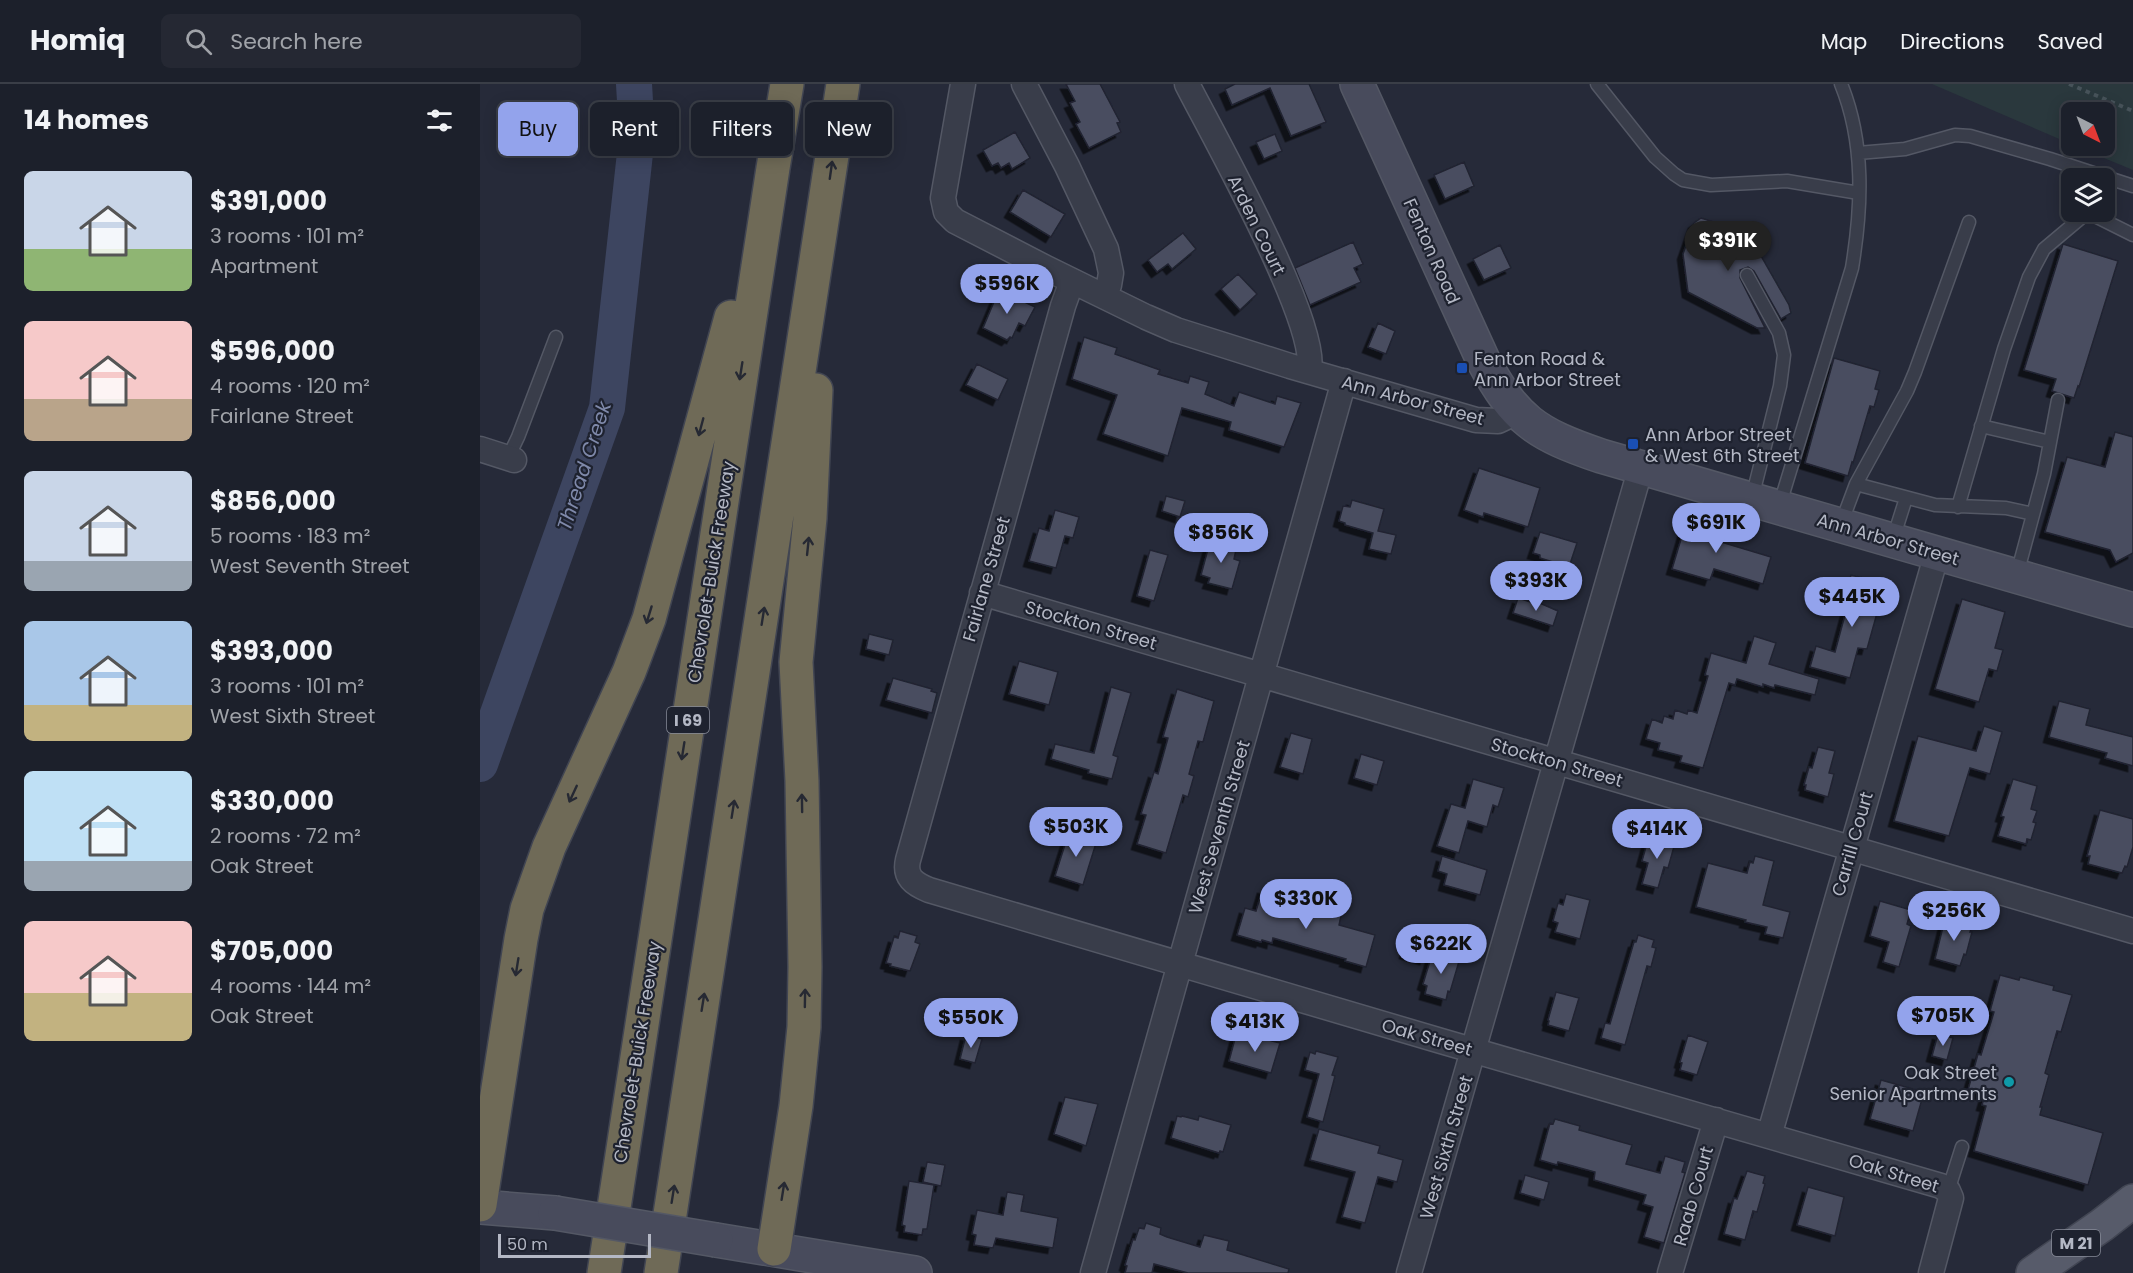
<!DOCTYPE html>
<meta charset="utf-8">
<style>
:root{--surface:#1c202b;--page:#252833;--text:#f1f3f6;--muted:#a0a3a9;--line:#3a3e47;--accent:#93a3ec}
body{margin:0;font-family:Poppins,sans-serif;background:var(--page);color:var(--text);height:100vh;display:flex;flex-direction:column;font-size:22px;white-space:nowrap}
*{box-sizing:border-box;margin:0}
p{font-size:20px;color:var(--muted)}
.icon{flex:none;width:33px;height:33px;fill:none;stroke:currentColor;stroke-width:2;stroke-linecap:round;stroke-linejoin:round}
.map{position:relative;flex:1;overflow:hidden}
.sheet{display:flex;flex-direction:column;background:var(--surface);width:480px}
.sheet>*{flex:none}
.banner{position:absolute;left:18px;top:18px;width:570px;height:54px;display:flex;gap:12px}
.needle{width:39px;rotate:138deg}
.tools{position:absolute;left:1581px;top:18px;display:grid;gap:12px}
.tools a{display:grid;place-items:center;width:54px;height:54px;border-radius:9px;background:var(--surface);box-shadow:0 3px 15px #0003,0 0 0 2px var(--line);font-size:30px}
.scale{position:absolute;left:18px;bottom:15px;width:153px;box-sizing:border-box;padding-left:6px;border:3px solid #b4b8c5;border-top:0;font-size:16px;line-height:21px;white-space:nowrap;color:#b4b8c5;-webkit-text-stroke:4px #1e222f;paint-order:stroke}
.price{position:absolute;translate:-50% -51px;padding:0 14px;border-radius:21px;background:var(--accent);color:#111;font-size:20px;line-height:39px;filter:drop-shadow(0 2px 3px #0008)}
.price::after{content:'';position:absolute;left:50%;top:36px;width:18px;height:14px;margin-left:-9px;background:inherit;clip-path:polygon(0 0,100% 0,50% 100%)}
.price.current{background:#222;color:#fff}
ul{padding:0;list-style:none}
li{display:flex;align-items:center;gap:18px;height:150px;padding:0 24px}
li span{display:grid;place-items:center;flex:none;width:168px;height:120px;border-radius:9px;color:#555}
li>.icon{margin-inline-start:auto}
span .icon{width:72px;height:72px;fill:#fffc;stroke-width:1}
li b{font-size:26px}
h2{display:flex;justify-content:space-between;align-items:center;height:72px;padding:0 24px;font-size:26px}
.pill{padding:0 21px;border-radius:9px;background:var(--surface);box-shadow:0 3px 15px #0003,0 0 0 2px var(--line);font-size:21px;line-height:54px}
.pill.current{background:var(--accent);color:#111}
header{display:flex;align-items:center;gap:36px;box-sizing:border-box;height:84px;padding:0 30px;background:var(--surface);border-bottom:2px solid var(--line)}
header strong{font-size:28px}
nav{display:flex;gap:33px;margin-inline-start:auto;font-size:21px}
.search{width:420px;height:54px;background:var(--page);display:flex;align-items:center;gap:15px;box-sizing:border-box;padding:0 21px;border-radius:9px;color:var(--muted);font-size:22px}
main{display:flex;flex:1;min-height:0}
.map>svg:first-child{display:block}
</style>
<header>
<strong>Homiq</strong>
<div class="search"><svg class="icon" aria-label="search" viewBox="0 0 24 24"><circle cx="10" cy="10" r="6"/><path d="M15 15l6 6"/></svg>Search here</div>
<nav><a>Map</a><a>Directions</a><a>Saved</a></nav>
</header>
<main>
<section class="sheet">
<h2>14 homes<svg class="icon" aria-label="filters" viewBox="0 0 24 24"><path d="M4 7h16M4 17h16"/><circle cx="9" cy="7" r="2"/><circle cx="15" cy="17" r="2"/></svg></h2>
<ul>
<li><span style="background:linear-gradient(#c9d6e8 65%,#8fb573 0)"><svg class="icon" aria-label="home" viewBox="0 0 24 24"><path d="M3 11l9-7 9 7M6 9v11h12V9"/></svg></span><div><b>$391,000</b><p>3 rooms · 101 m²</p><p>Apartment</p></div></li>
<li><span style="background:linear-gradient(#f6c9c9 65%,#b9a48a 0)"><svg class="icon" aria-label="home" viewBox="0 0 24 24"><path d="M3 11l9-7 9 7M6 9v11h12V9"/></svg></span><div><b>$596,000</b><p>4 rooms · 120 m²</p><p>Fairlane Street</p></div></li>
<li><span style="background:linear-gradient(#c9d6e8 75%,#9aa5b1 0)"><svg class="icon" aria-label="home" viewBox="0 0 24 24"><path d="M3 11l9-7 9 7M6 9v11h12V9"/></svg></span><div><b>$856,000</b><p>5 rooms · 183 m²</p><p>West Seventh Street</p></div></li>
<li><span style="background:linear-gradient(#a9c7e8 70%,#c2b280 0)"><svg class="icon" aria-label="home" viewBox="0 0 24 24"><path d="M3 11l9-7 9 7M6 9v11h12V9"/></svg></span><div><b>$393,000</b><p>3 rooms · 101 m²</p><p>West Sixth Street</p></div></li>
<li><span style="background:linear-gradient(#bfe0f5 75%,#9aa5b1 0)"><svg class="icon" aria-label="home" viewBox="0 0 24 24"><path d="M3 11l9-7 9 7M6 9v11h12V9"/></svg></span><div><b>$330,000</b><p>2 rooms · 72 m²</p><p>Oak Street</p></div></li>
<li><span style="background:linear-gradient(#f6c9c9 60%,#c2b280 0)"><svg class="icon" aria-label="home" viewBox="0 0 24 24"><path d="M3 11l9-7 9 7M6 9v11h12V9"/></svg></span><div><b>$705,000</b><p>4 rooms · 144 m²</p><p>Oak Street</p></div></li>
</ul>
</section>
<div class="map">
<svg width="1653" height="1189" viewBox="0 0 1653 1189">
<defs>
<filter id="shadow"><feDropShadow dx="-5.5" dy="5.5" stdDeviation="0" flood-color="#0009"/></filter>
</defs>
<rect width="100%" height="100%" fill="#262a39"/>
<path fill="#2a383d" d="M1452,0H1653V86L1595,62H1624V28H1592L1591,60Z"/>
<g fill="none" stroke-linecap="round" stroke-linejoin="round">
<path stroke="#3d4560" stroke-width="36" d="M0,680L127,324L157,51L154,0"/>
</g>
<path fill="#4a4e60" stroke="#202431" stroke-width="1.5" filter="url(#shadow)" d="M586,0H620L640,38L637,39L641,48L609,64L596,40L600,38L590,19L595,17Z
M755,0H829L846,38L811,52L790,4L752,21L745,5Z
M535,48L550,74L532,85L529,79L521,84L518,79L512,82L503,66Z
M795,50L802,67L784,75L776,58Z
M984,78L994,102L965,115L954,91Z
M543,106L585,130L571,153L530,128Z
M1221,134L1253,144L1277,165L1309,221L1311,229L1301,235L1274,187L1268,183L1260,186V194L1285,244H1277L1208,208L1203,170L1214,139Z
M703,149L716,165L692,185L688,180L677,188L668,176Z
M873,158L883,180L874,184L881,198L830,221L815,184Z
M1583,160L1638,177L1599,303L1598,302L1594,314L1572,307L1576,295L1544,286Z
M1020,161L1031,184L1004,196L993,175Z
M758,190L777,210L760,226L741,205Z
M519,206L555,223L545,242L539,239L532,254L530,253L527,256L503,244Z
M898,239L915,247L906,270L888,263Z
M604,253L637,264L635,270L680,286L678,290L708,299L710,292L729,298L725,310L754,322L759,308L795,320L797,312L821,319L804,363L749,346L751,338L702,324L688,372L623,350L637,311L592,295Z
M1354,274L1400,287L1395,305L1399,306L1394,323L1390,322L1373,379L1372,378L1368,392L1325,379Z
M497,280L528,295L518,316L486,301Z
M1635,348L1653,353V469L1636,478L1630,466L1565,448L1587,373L1625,383Z
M999,384L1060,404L1048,443L1004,429L1003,433L984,426Z
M686,412L705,417L700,433L682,427Z
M872,416L904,425L898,447L916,451L911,470L889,465L893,449L865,441V439L859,437L863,422L870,423Z
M575,426L599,433L593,454L585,452L576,484L549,477L559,444L569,447Z
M1208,432L1246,443L1241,458L1291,473L1283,500L1234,485L1230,496L1192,485Z
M1060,448L1097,459L1089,483L1060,474V471L1053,469Z
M731,454L757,461L754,475L760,477L752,505L728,499L730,494L721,491Z
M670,466L688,471L674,517L657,512Z
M1371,491L1399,498V502L1404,504L1387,565L1378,564L1370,594L1330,583L1336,562L1355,568L1369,516L1364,515Z
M1038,514L1054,519L1055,517L1078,527L1073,542L1033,529Z
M1482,515L1525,528L1515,564L1523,566L1517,587L1509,585L1499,618L1455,605Z
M389,550L413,556L409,571L386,565Z
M1274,552L1296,559L1289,580L1339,595L1335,611L1295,601L1294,604L1283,600V603L1257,595L1255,601L1249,599L1223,684L1200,678L1202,672L1178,666L1180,659L1166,655L1172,635L1182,639L1184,632L1193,635L1195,626L1207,630L1208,626L1217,629L1228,592L1225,591L1231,569L1266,579Z
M539,577L578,588L569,621L529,610Z
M413,594L452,605L451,607L457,609L452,629L406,616Z
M631,603L651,609L633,671L638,673L632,695L608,689L609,686L571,675L575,660L614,669Z
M697,605L734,617L723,658L718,657L709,690L714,692L708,713L703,711L686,769L657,760L666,731L661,730L674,688L678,690L688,654L683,653Z
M1579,617L1610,625L1606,641L1653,653V682L1625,674L1627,669L1569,653Z
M1504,642L1522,648L1510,690L1490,684L1469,752L1414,737L1438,652L1496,667Z
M811,649L832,655L823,690L800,683Z
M1338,663L1355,667L1349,689L1354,690L1348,713L1325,706L1326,701H1324L1329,683L1332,684Z
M881,670L904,677L897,701L874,694Z
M993,695L1024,704L1018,723L1013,721L1007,743L988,737L979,769L957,762L971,720L985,724Z
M1533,695L1557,702L1551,725L1557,727L1553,738L1556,739L1551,756L1547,755L1546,760L1518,752L1524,733L1521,732Z
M1620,726L1653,735V763L1647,783L1645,782L1642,789L1608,780L1610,772H1607Z
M589,748L617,756L603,801L575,792Z
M1169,752L1195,759L1188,784L1184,783L1178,804L1162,800L1168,779L1162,777Z
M962,772L1007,786L1000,811L964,801L967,790L958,787Z
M1275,772L1294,777L1283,821L1310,828L1303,854L1285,850L1287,843L1265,838L1266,836L1216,823L1228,779L1267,789L1270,778L1273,779Z
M783,804L799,808L794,824L827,833L832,815L850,820L848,829L861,832L859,841L895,851L886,883L865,877L866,875L793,854L792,859L782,856L781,858L757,851L765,824L776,827Z
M1086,810L1110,816L1100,855L1075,848L1078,839L1073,837L1078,819L1083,821Z
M1400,817L1431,826L1427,840L1431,842L1419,883L1403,878L1409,858L1390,852Z
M1465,835L1492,842L1490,848H1492L1486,871L1484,870L1480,882L1455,875Z
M933,843L953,848L945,875L925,869Z
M420,847L437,852L435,858L440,860L430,887L410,882L411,880L406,879L414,853L418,854Z
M1158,851L1174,856L1172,863L1176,864L1171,883L1167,882L1145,961L1121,954L1125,939L1130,940L1154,858H1156Z
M953,867L980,874L970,908L968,907L966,916L945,910L947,902L943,900Z
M1520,891L1539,896L1540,893L1574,902L1573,906L1592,911L1581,948L1577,947L1565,989L1569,991L1560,1023H1562L1560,1031L1623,1049L1608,1101L1494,1067L1506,1022L1502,1021L1505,1011L1488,1006L1498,970L1501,971L1514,928L1510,927Z
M1076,908L1099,914L1089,947L1068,941L1069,937L1068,936Z
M1458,950L1473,954L1467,976L1452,972Z
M486,951L502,955L495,979L480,975Z
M756,951L776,957L777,953L800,959L791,989L749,977Z
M1208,951L1228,958L1217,991L1200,986L1202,979L1200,978Z
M836,967L858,973L852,991L855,992L843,1038L827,1033L839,990L825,986L830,968L835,970Z
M1401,996L1444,1008L1433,1047L1390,1035Z
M585,1013L618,1020L606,1062L574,1050Z
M697,1032L701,1033L702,1032L718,1036L719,1032L751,1041L743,1068L740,1067L739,1069L691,1054Z
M1075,1035L1100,1042L1099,1046L1152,1061L1146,1080L1180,1089L1185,1072L1205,1078L1202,1088L1205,1089L1184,1159L1164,1153L1173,1123L1163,1120L1166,1111L1114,1096L1115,1088L1078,1078L1077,1081L1060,1076L1070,1039L1073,1040Z
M839,1045L900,1062L898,1069L923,1076L917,1098L898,1093L885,1139L862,1133L875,1088L830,1076Z
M447,1078L465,1081L461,1102L443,1098Z
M1267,1087L1285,1092L1283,1099L1285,1100L1277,1128L1273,1127L1265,1156L1244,1150L1254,1114L1257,1115Z
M1045,1091L1069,1098L1064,1116L1040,1109Z
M429,1097L454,1101L447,1145H443L442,1151L424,1148L425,1142L422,1141Z
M1328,1103L1364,1113L1355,1152L1317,1141Z
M527,1108L544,1111L541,1127L578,1134L573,1164L516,1154L513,1164L494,1161L496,1151L492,1150L497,1126L523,1131Z
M666,1139L681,1144L680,1150L687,1153L720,1163L724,1151L749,1157L747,1166L809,1185L808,1189H708L674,1180L672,1189H645L647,1182L645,1181L653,1155L655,1156L659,1144L664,1145Z"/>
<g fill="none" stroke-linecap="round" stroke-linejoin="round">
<defs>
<path id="lane" d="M1117,0L1175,73L1194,90L1203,96L1231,101L1307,97L1379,109
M1378,69L1425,65L1475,51L1490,52L1570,75L1653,102
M1607,128L1653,151
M1267,191L1299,249L1304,271L1300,302L1272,414
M1501,342L1570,358
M28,374L38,353L76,253
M1376,400L1455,421L1526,424L1553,430
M1299,423L1372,184C1382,123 1385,59 1361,0
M1478,423L1524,265L1549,193L1564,165L1608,128
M1361,440L1376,400L1427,307L1435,288L1489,138
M1413,455L1426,414
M1537,490L1564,390L1578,316
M1468,1107L1482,1063"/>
<path id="street" d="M483,0L463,114L466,128L475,137L566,184L666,233L696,246L810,282L996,336L1018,337L1037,328
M544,0L587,82L626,165L631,189L629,201L624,212
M707,0C733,51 840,240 829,287
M592,197L583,222L428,776C424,793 434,800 449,806L961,957L1461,1102L1468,1107L1471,1114L1451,1189
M0,365L34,376
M502,509L1653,847
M1289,1052L1457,469
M613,1189L864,297
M929,1189L1161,383
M1190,1189L1236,1036"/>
<path id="secondary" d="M877,0L1003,276C1035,336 1056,350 1121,372L1653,526
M0,1123L75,1129
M236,1156L435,1189"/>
<path id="primary" d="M1553,1189L1622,1141L1653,1117"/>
<path id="highway" d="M0,1121L41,855L47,825L69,763L149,588L169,535L251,233
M294,1165L316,1022L324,943L325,883L322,697L316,578L330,434L336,306
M124,1189L293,84L307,0
M181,1189L363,0"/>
</defs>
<use href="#lane" stroke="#545865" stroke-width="15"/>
<use href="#street" stroke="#545865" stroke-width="27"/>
<use href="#secondary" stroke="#545865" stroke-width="36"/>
<use href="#primary" stroke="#424653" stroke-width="36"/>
<use href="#highway" stroke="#414552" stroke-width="36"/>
<path stroke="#47535a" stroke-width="4" stroke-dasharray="4.5 4.5" stroke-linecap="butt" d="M1589,0L1653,27"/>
<use href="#lane" stroke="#393d4a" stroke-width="12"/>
<use href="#street" stroke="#393d4a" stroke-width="24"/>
<use href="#secondary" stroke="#484b5c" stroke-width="33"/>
<use href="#primary" stroke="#575b6a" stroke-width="33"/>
<use href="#highway" stroke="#6f6a57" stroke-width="33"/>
<defs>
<path id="secondary-bridge" d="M75,1129L236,1156"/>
</defs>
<use href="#secondary-bridge" stroke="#545865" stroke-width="36" stroke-linecap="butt"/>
<use href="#secondary-bridge" stroke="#484b5c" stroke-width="33"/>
</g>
<defs><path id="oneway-shaft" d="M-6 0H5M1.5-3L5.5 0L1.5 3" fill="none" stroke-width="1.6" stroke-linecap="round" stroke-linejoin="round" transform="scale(1.5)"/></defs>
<g stroke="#262933">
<use href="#oneway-shaft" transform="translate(351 86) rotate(-82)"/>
<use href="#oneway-shaft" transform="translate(261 287) rotate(99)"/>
<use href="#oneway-shaft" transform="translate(221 343) rotate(105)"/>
<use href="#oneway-shaft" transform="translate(328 462) rotate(-84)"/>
<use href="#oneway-shaft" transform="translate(169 531) rotate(107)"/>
<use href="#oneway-shaft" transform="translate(283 532) rotate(-81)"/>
<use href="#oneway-shaft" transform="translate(203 667) rotate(99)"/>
<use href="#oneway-shaft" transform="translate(93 710) rotate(115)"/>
<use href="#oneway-shaft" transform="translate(322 719) rotate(-91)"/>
<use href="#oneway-shaft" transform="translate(253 725) rotate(-81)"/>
<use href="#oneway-shaft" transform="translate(37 883) rotate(99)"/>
<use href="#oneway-shaft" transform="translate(325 914) rotate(-89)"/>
<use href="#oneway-shaft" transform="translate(223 918) rotate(-81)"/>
<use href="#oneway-shaft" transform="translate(303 1107) rotate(-81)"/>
<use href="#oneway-shaft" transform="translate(193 1110) rotate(-81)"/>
</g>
<g fill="#1a4fb4" stroke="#1e222f" stroke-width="2">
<rect x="976" y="278" width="12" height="12" rx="3"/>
<rect x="1147" y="354" width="12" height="12" rx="3"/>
</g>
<circle fill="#0f9aa8" stroke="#1e222f" stroke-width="2" cx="1529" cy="998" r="6"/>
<g text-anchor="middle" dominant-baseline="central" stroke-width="4.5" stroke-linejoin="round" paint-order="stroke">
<g fill="#1e222f" stroke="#878b98" stroke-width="1.5">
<rect x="187" y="623" width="42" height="26" rx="4.5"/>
<rect x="1572" y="1146" width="48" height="26" rx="4.5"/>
</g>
<g font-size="16" font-weight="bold" fill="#b4b8c5">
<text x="208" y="636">I 69</text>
<text x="1596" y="1159">M 21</text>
</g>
<g font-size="18" fill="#b4b8c5" stroke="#1e222f">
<text transform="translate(777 141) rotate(64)">Arden Court</text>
<text transform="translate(952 167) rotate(66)">Fenton Road</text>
<text transform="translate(933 316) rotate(15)">Ann Arbor Street</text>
<text transform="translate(1408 455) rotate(16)">Ann Arbor Street</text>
<text transform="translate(231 488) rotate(-81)">Chevrolet-Buick Freeway</text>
<text transform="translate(506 495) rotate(-74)">Fairlane Street</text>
<text transform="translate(611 541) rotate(16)">Stockton Street</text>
<text transform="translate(1077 678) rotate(16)">Stockton Street</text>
<text transform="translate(739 743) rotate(-74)">West Seventh Street</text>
<text transform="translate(1372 760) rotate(-74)">Carrill Court</text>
<text transform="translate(947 953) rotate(16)">Oak Street</text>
<text transform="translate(157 968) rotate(-81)">Chevrolet-Buick Freeway</text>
<text transform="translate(966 1063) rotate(-74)">West Sixth Street</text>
<text transform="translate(1414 1089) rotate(17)">Oak Street</text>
<text transform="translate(1213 1112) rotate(-74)">Raab Court</text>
</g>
<g font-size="18" fill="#b4b8c5" stroke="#1e222f" text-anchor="start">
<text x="994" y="274">Fenton Road &amp;<tspan x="994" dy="21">Ann Arbor Street</tspan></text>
<text x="1165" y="350">Ann Arbor Street<tspan x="1165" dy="21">&amp; West 6th Street</tspan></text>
<text x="1517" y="988" text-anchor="end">Oak Street<tspan x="1517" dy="21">Senior Apartments</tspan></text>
</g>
<g font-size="20" font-style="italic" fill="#7f89aa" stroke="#1e222f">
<text transform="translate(104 382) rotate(-72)">Thread Creek</text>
</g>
</g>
</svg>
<div class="tools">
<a><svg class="needle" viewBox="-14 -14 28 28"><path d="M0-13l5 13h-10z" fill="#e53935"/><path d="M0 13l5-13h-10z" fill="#a0a3a9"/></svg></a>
<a><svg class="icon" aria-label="layers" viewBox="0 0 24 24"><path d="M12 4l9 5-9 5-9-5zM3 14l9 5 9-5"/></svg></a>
</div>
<div class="scale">50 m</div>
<b class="price current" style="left:1248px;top:188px">$391K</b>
<b class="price" style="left:527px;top:231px">$596K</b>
<b class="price" style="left:1236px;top:470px">$691K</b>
<b class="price" style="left:741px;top:480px">$856K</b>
<b class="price" style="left:1056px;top:528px">$393K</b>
<b class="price" style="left:1372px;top:544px">$445K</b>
<b class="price" style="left:596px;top:774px">$503K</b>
<b class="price" style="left:1177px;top:776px">$414K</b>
<b class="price" style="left:826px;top:846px">$330K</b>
<b class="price" style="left:1474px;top:858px">$256K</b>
<b class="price" style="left:961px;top:891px">$622K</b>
<b class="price" style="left:1463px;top:963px">$705K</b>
<b class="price" style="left:491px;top:965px">$550K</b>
<b class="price" style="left:775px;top:969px">$413K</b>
<div class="banner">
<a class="pill current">Buy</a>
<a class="pill">Rent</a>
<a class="pill">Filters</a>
<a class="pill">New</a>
</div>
</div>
</main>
